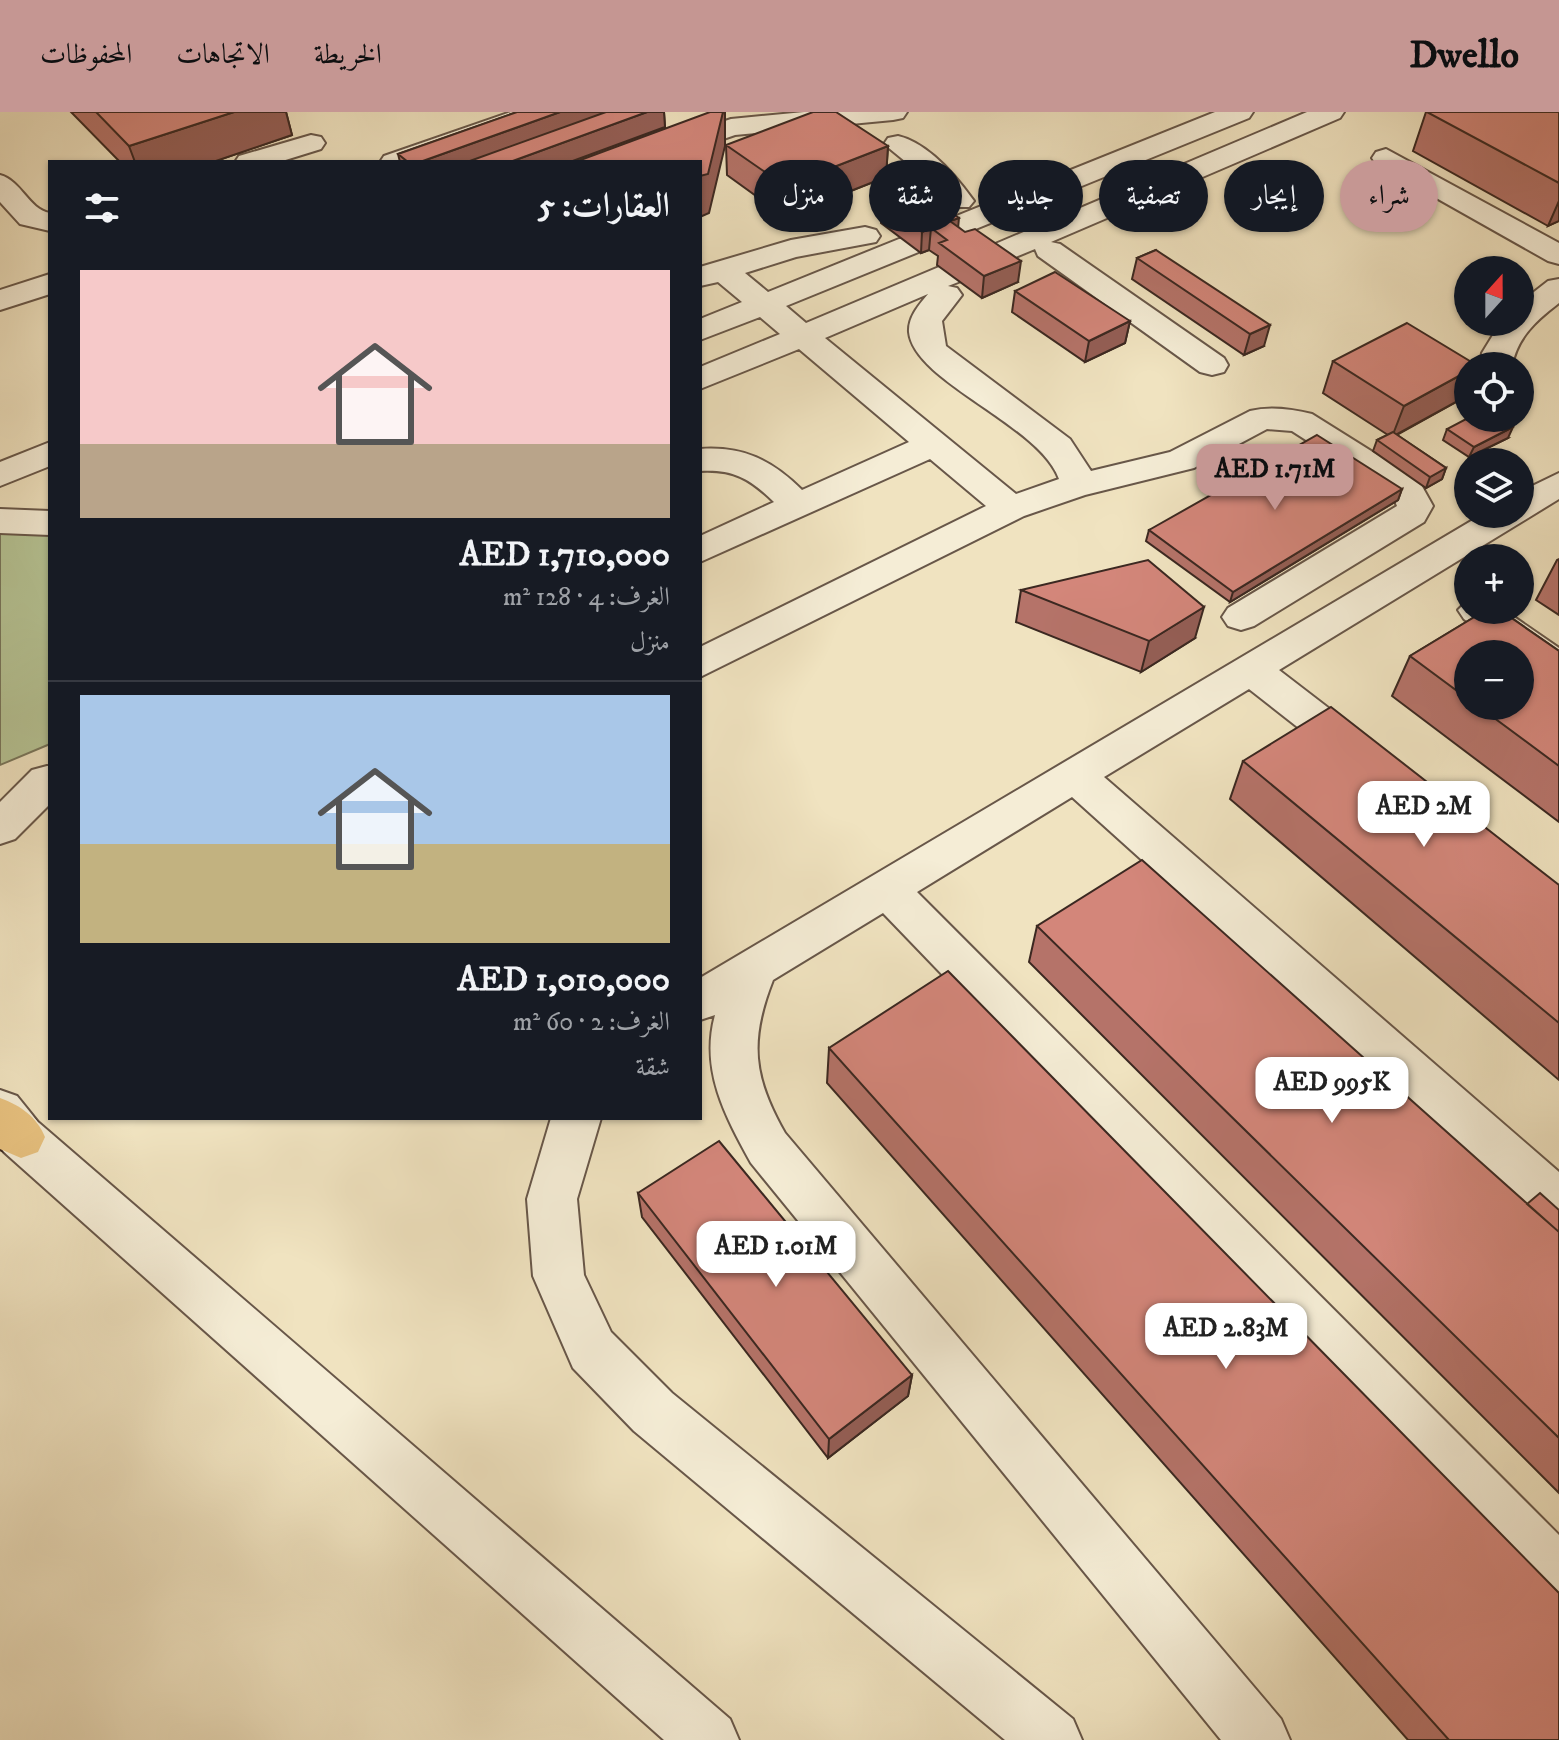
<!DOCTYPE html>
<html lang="ar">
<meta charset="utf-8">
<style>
:root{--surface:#171b24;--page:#242831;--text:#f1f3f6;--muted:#9ea1a6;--line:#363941;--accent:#c59692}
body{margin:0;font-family:"IM FELL DW Pica",Amiri,serif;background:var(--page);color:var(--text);direction:rtl;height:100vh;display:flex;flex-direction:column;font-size:30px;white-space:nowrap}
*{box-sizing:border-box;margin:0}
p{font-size:26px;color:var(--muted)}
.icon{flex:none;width:44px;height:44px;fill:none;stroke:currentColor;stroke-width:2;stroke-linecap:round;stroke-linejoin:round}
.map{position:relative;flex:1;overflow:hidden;direction:ltr}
.panel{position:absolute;left:48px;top:48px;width:654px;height:960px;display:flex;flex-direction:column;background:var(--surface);border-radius:0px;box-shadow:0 2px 6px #0004;direction:rtl}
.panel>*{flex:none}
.banner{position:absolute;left:726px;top:48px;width:712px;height:72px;direction:rtl;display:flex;gap:16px}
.needle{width:52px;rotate:21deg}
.fabs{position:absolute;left:1454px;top:144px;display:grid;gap:16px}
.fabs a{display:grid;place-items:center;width:80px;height:80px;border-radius:50%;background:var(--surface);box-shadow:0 2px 6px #0004;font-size:40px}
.price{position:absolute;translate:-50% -68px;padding:0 18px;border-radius:16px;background:#fff;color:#222;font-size:26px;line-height:52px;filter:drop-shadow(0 2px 4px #0008)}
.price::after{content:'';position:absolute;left:50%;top:48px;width:24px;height:18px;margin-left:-12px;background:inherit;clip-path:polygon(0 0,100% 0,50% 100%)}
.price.current{background:var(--accent);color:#111}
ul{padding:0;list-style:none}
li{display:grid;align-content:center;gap:16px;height:424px;padding:0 32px}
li+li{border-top:2px solid var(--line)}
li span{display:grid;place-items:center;height:248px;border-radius:0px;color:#555}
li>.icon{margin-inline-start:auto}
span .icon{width:144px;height:144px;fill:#fffc;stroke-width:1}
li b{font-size:34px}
h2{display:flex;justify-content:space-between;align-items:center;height:96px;padding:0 32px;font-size:34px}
.chip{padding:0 28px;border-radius:36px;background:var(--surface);box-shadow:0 2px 6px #0004;font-size:28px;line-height:72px}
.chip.current{background:var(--accent);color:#111}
header{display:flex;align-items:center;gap:48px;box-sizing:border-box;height:112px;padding:0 40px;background:var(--accent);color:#111}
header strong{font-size:38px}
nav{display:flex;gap:44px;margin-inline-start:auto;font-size:28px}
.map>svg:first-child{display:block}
</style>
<header>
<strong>Dwello</strong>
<nav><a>الخريطة</a><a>الاتجاهات</a><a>المحفوظات</a></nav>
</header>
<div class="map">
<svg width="1559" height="1628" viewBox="0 0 1559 1628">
<rect width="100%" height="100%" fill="#f0e3c0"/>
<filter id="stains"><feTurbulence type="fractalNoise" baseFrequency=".0025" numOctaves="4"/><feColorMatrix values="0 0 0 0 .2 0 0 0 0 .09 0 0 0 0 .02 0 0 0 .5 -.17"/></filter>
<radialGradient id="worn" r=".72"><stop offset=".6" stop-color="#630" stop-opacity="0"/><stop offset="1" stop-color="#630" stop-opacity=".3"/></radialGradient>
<path fill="#b6c495" stroke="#78765b" stroke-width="2" d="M0,411L50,414V632L0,653Z"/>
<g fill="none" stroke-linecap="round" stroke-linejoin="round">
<defs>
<path id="minor" d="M511,0H551L547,6L421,50H380L384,44Z
M804,0H907L903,6L893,8L735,23L657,50H615L619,44L731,7Z
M1215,0H1253L1249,6L956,125H934L930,119L934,113Z
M1307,0H1344L1340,6L1051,130L1060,132L1224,246L1228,253L1224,260L1212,263L1200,260L1038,144L1035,137L996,153H974L970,147L974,141Z
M311,23L321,25L325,31L321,37L279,50H235L239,44Z
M898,24C928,31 956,64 974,89L969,95H949L917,59L884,32L888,26Z
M1386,37L1559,131V152L1548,149L1376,52L1372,46L1376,40Z
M0,63C22,69 28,97 50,101V119L20,112L0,90Z
M865,115L876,118L880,124L876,130L796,145L745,161L768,180L899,127H921L925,133L921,139L786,194L806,211L939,155H961L965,162L961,169L948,174L957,176L962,183L942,209L946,234L1070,327L1091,359L1170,340L1250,299C1270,294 1292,297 1312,302L1419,369L1433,394L1424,410L1254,514L1241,518L1228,514L1222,505L1228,496L1397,394L1393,384L1292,319L1267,317L1194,356L1085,383L1024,404L700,565V535L986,394L930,347L700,450V424L774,390C750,367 734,357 700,359V337C743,334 772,348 802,378L909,330L799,237L700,277V255L780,222L760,205L700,228V207L742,190L718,170L700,174V155L791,128ZM928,182C919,193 908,205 909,220C914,270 1039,312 1059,367L1016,382L825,226Z
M50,162V182L0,198V178Z
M1559,167V191C1537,208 1517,225 1512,254H1480L1482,241L1501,210H1520V191L1548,169Z
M50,330V354L0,374V350Z
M1559,361V387L1279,558L1374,631L1380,642L1374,653L1360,657L1346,653L1249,577L1104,665L1559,1060V1114L1541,1107L1072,685L917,780L1559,1423V1492L1539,1483L883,801L773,868C749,929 753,965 785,1021L1281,1607L1290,1628H1221L751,1051C725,1004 700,958 715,903L700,908V866L1483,402H1520V380Z
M0,397L50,399V423L0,421Z
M1468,488V498H1504L1559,536V569L1545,565L1520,547V542H1513L1464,507L1458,498Z
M47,654H50V692L15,727L0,732V690L32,658Z
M0,978L17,984L38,1010L730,1607L739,1628H664L4,1040L0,1035Z
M551,1006H601L577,1087L584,1163L611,1220L672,1281L1073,1607L1082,1628H1005L634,1319L573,1256L533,1164L527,1087Z"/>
<path id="highway" d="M0,986C21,994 36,1004 45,1025L38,1040L21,1046L0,1037Z"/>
</defs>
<use href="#minor" stroke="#685749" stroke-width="4"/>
<use href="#highway" stroke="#3b2821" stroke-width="4"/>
<use href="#minor" fill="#f5edd6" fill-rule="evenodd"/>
<use href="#highway" fill="#e8c280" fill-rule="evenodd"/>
</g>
<path fill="#b57369" stroke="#3b2821" stroke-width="2" fill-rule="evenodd" d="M71,0H286L292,23L213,50H120Z
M517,0H664L665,15L570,50H400L398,42Z
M1426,0H1559V109L1548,114L1413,39Z
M726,33L888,34L886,65L785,105L727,63Z
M882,90L958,115L1018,170L982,186L937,153L938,144L929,138L921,141L881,111Z
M1156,138L1264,234L1244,243L1132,167L1137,146Z
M1015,179L1130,209L1125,231L1085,250L1012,200Z
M1333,249L1468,254V277L1465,285L1397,323L1446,356L1442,367L1426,376L1373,339L1377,328L1388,323L1323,281Z
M1447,317L1508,326L1469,345L1443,328Z
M1402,377L1398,388L1230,490L1146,429L1149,418Z
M1559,447V503L1536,488L1557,448Z
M1021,478L1195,526L1141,560L1016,510Z
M1486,498H1500L1559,539V710L1392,584L1410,544ZM1468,542H1520V594H1468Z
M1243,649L1559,773V968L1230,687Z
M1037,814L1527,1092L1559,1098V1381L1029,850Z
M829,936L1559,1628H1408L827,971Z
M638,1081L912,1263L908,1284L828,1346L642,1105Z"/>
<path fill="#945e55" stroke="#3b2821" stroke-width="2" d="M234,0H286L292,23L213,50H135L129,34Z
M560,0H620L482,50H420Z
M647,0H664L665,15L570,50H510Z
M723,0H725V34L709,101L700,105V64Z
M888,34L886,65L785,105V74Z
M1559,89V109L1548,114Z
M959,106L957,128L950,109Z
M931,116L929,138L921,141L922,120Z
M1021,149L1018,170L982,186L984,164Z
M1130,209L1125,231L1085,250L1089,229Z
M1270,213L1264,234L1244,243L1250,222Z
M1468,259V277L1465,285L1392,325L1404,294Z
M1513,315L1508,326L1469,345L1474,335Z
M1446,356L1442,367L1426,376L1430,365Z
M1402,377L1398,388L1230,490L1233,480Z
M1204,495L1195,526L1141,560L1149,529Z
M912,1263L908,1284L828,1346L829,1327Z"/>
<path fill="#d3867a" stroke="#3b2821" stroke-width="2" d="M96,0H234L129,34Z
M517,0H560L420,50H408L398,42Z
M606,0H647L510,50H467Z
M710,0H723L708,62L700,64V50H575Z
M813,0H836L888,34L785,74L726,33Z
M1427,0H1559V71Z
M916,76L959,106L950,109L965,120L975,117L1021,149L984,164L939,131L947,128L931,116L922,120L882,90Z
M1156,138L1270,213L1250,222L1137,146Z
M1055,160L1130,209L1089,229L1015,179Z
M1407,211L1478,254H1468V259L1404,294L1333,249Z
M1468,306H1499L1513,315L1474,335L1447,317Z
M1393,320L1446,356L1430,365L1377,328Z
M1317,323L1402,377L1233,480L1149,418Z
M1148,448L1204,495L1149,529L1021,478Z
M1486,498H1500L1559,539V654L1478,594H1520V542H1468V587L1410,544Z
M1331,595L1559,773V911L1243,649Z
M1142,748L1559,1120V1326L1037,814Z
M948,859L1559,1481V1628H1449L829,936Z
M719,1029L912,1263L829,1327L638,1081Z
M1540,1081L1559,1098V1120L1527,1092Z"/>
<rect width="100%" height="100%" filter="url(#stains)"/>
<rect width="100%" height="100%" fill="url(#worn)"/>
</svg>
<div class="fabs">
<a><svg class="needle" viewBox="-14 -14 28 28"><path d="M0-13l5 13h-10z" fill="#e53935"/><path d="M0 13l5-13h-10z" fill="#9ea1a6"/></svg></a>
<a><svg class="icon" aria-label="locate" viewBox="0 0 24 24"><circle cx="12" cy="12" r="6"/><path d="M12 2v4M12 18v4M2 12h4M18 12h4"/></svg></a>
<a><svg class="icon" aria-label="layers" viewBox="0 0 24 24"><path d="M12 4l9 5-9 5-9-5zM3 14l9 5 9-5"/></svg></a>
<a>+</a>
<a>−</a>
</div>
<b class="price current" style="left:1275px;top:400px">AED 1.71M</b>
<b class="price" style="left:1424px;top:737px">AED 2M</b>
<b class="price" style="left:1332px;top:1013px">AED 995K</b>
<b class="price" style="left:776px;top:1177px">AED 1.01M</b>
<b class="price" style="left:1226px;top:1259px">AED 2.83M</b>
<div class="banner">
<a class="chip current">شراء</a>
<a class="chip">إيجار</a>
<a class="chip">تصفية</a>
<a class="chip">جديد</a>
<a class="chip">شقة</a>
<a class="chip">منزل</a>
</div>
<section class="panel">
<h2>العقارات: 5<svg class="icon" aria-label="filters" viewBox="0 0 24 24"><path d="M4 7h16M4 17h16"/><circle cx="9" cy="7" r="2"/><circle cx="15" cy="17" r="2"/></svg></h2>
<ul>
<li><span style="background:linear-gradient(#f6c9c9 70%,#b9a48a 0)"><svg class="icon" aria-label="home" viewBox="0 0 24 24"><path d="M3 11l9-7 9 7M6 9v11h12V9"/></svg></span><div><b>AED 1,710,000</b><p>الغرف: 4 · 128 m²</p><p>منزل</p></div></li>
<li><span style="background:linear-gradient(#a9c7e8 60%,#c2b280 0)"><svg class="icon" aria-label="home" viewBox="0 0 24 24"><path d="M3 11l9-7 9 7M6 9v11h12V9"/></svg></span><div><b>AED 1,010,000</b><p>الغرف: 2 · 60 m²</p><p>شقة</p></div></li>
</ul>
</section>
</div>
